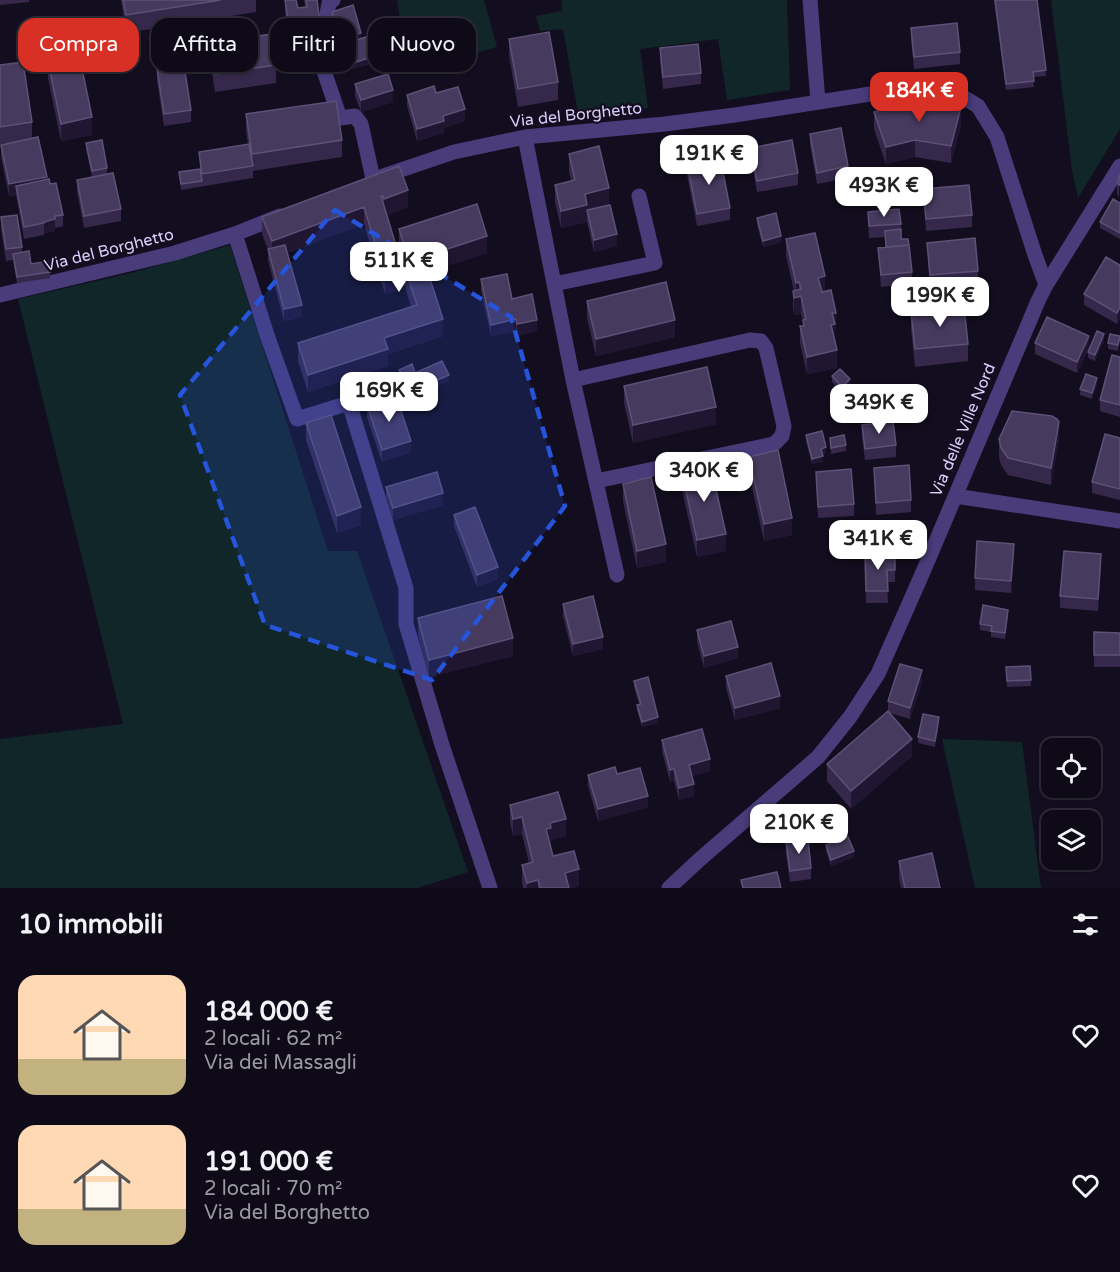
<!DOCTYPE html>
<html lang="it">
<meta charset="utf-8">
<style>
:root{--surface:#0e0a17;--page:#171320;--text:#f1f3f6;--muted:#9b9aa1;--line:#2e2b36;--accent:#d93025}
body{margin:0;font-family:"Varela Round",sans-serif;background:var(--page);color:var(--text);height:100vh;display:flex;flex-direction:column;font-size:22px;white-space:nowrap}
*{box-sizing:border-box;margin:0}
p{font-size:20px;color:var(--muted)}
.icon{flex:none;width:33px;height:33px;fill:none;stroke:currentColor;stroke-width:2;stroke-linecap:round;stroke-linejoin:round}
.map{position:relative;height:888px;overflow:hidden}
.panel{display:flex;flex-direction:column;background:var(--surface);flex:1}
.panel>*{flex:none}
.banner{position:absolute;left:18px;top:18px;width:600px;height:54px;display:flex;gap:12px}
.tools{position:absolute;left:1041px;top:738px;display:grid;gap:12px}
.tools a{display:grid;place-items:center;width:60px;height:60px;border-radius:12px;background:var(--surface);box-shadow:0 2px 4px #0004,0 0 0 2px var(--line);font-size:30px}
.price{position:absolute;translate:-50% -51px;padding:0 14px;border-radius:12px;background:#fff;color:#222;font-size:20px;line-height:39px;filter:drop-shadow(0 2px 3px #0008)}
.price::after{content:'';position:absolute;left:50%;top:36px;width:18px;height:14px;margin-left:-9px;background:inherit;clip-path:polygon(0 0,100% 0,50% 100%)}
.price.on{background:var(--accent);color:#fff}
ul{padding:0;list-style:none}
li{display:flex;align-items:center;gap:18px;height:150px;padding:0 18px}
li span{display:grid;place-items:center;flex:none;width:168px;height:120px;border-radius:18px;color:#555}
li>.icon{margin-inline-start:auto}
span .icon{width:72px;height:72px;fill:#fffc;stroke-width:1}
li b{font-size:26px}
h2{display:flex;justify-content:space-between;align-items:center;height:72px;padding:0 18px;font-size:26px}
.tag{padding:0 21px;border-radius:18px;background:var(--surface);box-shadow:0 2px 4px #0004,0 0 0 2px var(--line);font-size:21px;line-height:54px}
.tag.on{background:var(--accent);color:#fff}
.map>svg:first-child{display:block}
</style>
<div class="map">
<svg width="1120" height="888" viewBox="0 0 1120 888">
<rect width="100%" height="100%" fill="#130e1f"/>
<path fill="#112628" d="M397,0H484L497,47L408,73Z
M561,0H787L790,90L727,100L718,39L640,49L648,108L578,113L563,29L540,31L536,16L562,11Z
M1051,0H1120V129L1078,198L1072,170Z
M230,245L328,551H357L468,872L417,888H0V739L123,724L18,299L131,273Z
M942,739L1022,742L1041,888H975Z"/>
<g fill="none" stroke-linecap="round" stroke-linejoin="round">
<path stroke="#483c7b" stroke-width="15" d="M333,0L329,3L325,25L324,71L340,118L355,116L361,124L373,179
M810,0L818,102
M525,137L573,380L617,575
M383,176L454,152L525,137L665,124L735,115L928,85L953,91L978,106L997,137L1035,255L1046,285
M235,234L267,335L297,419L349,403L406,588V624L442,745L490,888
M554,284L655,263L639,196
M0,295L175,253L235,234L280,216
M573,380L750,340L761,341L766,348L784,426L782,436L774,444L596,481
M955,496L1120,521
M669,888L699,860L818,757L850,717L878,674L923,572L1038,301L1046,285L1120,166"/>
</g>
<path fill="#35284b" d="M0,0H29V2L0,5Z
M121,0H256V12L126,33Z
M285,0L298,8L305,7L304,0H317L321,30V42L290,47L285,12Z
M994,0H1037L1046,76L1033,77L1034,87L1006,90Z
M332,12L361,38L372,63L353,69L347,49L340,51L332,24Z
M911,28L960,52V64L914,69L911,39Z
M509,39L558,82V100L518,107L509,56Z
M210,43L276,65V83L215,92L210,60Z
M660,48L701,73V84L663,89L660,60Z
M48,61L92,135L61,141L48,78Z
M0,65L32,122V138L47,180L50,184L63,215V226L55,228V231L44,233V235L24,239L16,195L9,196L1,157V145L12,143L0,144Z
M157,69L191,110V122L164,126L157,81Z
M355,84L393,102L361,112L355,96Z
M436,93L465,121L444,128V133L417,141L407,106V95Z
M874,112L961,125L951,163L915,157L886,164L874,129Z
M246,114L342,140V157L253,171V178L181,190L179,172L200,169L199,152L248,144L246,131Z
M810,134L848,166V178L817,184L810,145Z
M86,143L107,168V174L92,177L86,149Z
M751,148L798,173V185L757,192L751,159Z
M569,154L609,205L617,246L594,252L587,222L561,228L555,202V185L571,181L569,171Z
M687,163L730,208V220L697,226L687,175Z
M399,166L408,207L387,215L403,268V263H404L399,247V229L487,253L428,272L443,336L388,354V366L308,392L298,361V343L411,307L404,284V289L385,294L364,224L287,253L302,317L284,321L268,261V249L262,234V217Z
M1120,174L1119,197L1117,194V182Z
M77,180L121,209V221L84,228L77,192Z
M923,189L972,215V227L926,231Z
M1120,203V239L1100,228V222Z
M868,212L901,224V239L912,272V284L881,287L878,248L886,247L885,237L869,238Z
M1,217L22,247V252L31,264L50,272V278L17,283L13,260L6,261L1,229Z
M757,218L781,242L763,247L757,224Z
M786,239L825,291L836,330H835V340L837,368L807,374L800,343V326H803V322L801,314L794,315L793,308V291H794L786,256Z
M927,243L978,271V283L930,287Z
M1120,265V318L1117,324L1084,305V294Z
M481,279L512,299L537,331L517,336L516,331L491,336L481,291Z
M587,301L675,337L596,356L587,318Z
M911,312L968,344V361L915,367L911,329Z
M1120,336L1118,351L1108,349V343Z
M1104,340L1095,361L1088,358V352Z
M1035,343L1089,348L1077,373L1035,354Z
M1120,357V417L1100,411V400Z
M399,370L415,373L449,381L422,393L421,391L409,396L399,376Z
M832,376L850,385L842,393L832,382Z
M1097,384L1092,399L1080,395V389Z
M624,386L716,424L633,443L624,403Z
M367,405L411,452L382,462L367,417Z
M306,423L361,525L337,533L306,440Z
M862,425L896,445V457L865,460L862,437Z
M806,435L826,453L822,454L823,462L812,464L806,441Z
M830,438L846,445V451L831,454Z
M1120,438V500L1092,493V482Z
M999,439H1059L1051,485L1008,475L1001,465L999,457Z
M749,457L792,535L764,541L749,474Z
M874,468L911,500V512L876,515Z
M816,472L854,504V516L818,518Z
M682,473L726,551L697,557L682,490Z
M623,484L666,562L637,568L623,501Z
M386,487L443,505L393,520L386,499Z
M454,515L498,579L477,587L454,526Z
M895,554V582H887L888,603H866L865,555Z
M1014,556L1011,593L975,590V578Z
M1101,565L1098,611L1060,608V596Z
M563,604L603,649L573,656L563,616Z
M1008,615L1005,639L991,637V632L980,630V624Z
M418,618L513,656L429,677L418,635Z
M697,630L738,658L704,668L697,642Z
M1094,632L1120,633V667H1094Z
M1030,666L1031,686L1007,687L1006,667Z
M726,676L780,708L735,720L726,688Z
M634,681L658,723L642,727L637,710V705L639,704L634,687Z
M922,682L910,719L890,713L912,756L851,809L827,781V764L888,711V701Z
M939,723L935,747L918,743V737Z
M662,740L710,771L692,776L694,796L679,800L674,781L670,782L662,751Z
M617,774L648,807L598,821L588,786V775Z
M510,805L566,836L551,840V845H550L553,856L579,886L573,888H523L522,882V865L529,863L522,834L513,836L510,822Z
M786,842L811,868V879L790,882L786,854Z
M826,845L854,857L831,866L826,851Z
M899,861L940,888H901L899,878Z"/>
<path fill="#201632" d="M361,33V44L347,43V49L340,51V39Z
M372,57V63L353,69V63Z
M393,90V102L361,112V100Z
M961,107V125L951,163V146Z
M465,109V121L444,128V133L417,141V129L443,116Z
M92,117V135L61,141V124Z
M915,140V157L886,164V147Z
M47,177V188L16,186V195L9,196V184Z
M609,188V206L587,211V222L561,228V211L585,194Z
M408,190V207L384,217V199Z
M364,207V224L272,258V241Z
M55,219V231L44,233V222Z
M617,234V246L594,252V240Z
M487,236V253L423,274V257Z
M781,236V242L763,247V241Z
M404,272V289L385,294V277Z
M825,276V293L818,295V278Z
M799,282V297L801,296V314L794,315V298H796V283Z
M302,305V317L284,321V309Z
M1120,307V318L1117,324V313Z
M832,313H836V330H835V342L831,343Z
M443,319V336L388,354V366L308,392V375L384,338Z
M516,319V331L491,336V325Z
M537,320V331L517,336V324Z
M675,320V337L596,356V339Z
M1104,334V340L1095,361V355Z
M1089,336V348L1077,373V362Z
M837,350V368L807,374V357Z
M449,375V381L422,393V387Z
M1097,378V384L1092,399V393Z
M850,379V385L842,393V387Z
M421,385V391L409,396V390Z
M716,407V424L633,443V425Z
M1059,422V439L1051,485V468Z
M411,441V452L382,462V450Z
M826,447V453L821,455V449Z
M823,456V462L812,464V459Z
M443,493V505L393,520V508Z
M361,507V525L337,533V516Z
M792,518V535L764,541V524Z
M726,534V551L697,557V540Z
M666,544V562L637,568V551Z
M1014,544V556L1011,593V581Z
M1101,554V565L1098,611V599Z
M498,567V579L477,587V575Z
M1008,610V615L1005,639V633Z
M603,637V649L573,656V644Z
M513,638V656L429,677V660Z
M738,647V658L704,668V656Z
M922,670V682L910,719V708Z
M780,696V708L735,720V708Z
M658,717V723L642,727V722Z
M939,717V723L935,747V741Z
M912,739V756L851,809V791Z
M710,759V771L689,777V765Z
M674,769V781L670,782V770Z
M694,784V796L679,800V788Z
M648,796V807L598,821V809Z
M522,817V834L513,836V819Z
M566,819V836L551,840V845L546,846V829L550,823Z
M854,851V857L831,866V860Z
M579,869V886L573,888H565V873Z
M538,880V888H527V883Z"/>
<path fill="#463a5e" stroke="#5e5177" stroke-width="1.5" d="M123,0H221L126,15Z
M285,0H296L298,8L307,7L306,0H317L321,30L290,35Z
M995,0H1037L1046,70L1033,72L1034,81L1006,84Z
M353,5L361,33L340,39L332,12Z
M957,23L960,52L914,57L911,28Z
M549,32L558,82L518,89L509,39Z
M271,34L276,65L215,74L210,43Z
M366,37L372,57L353,63L347,43Z
M698,44L701,73L663,77L660,48Z
M79,54L92,117L61,124L48,61Z
M23,62L32,122L0,127V65Z
M184,65L191,110L164,114L157,69Z
M388,74L393,90L361,100L355,84Z
M434,86L436,93L458,87L465,109L443,116L444,121L417,129L407,95Z
M915,100L932,101L961,107L951,146L915,140L886,147L874,112Z
M336,101L342,140L252,154L246,114Z
M841,128L848,166L817,173L810,134Z
M38,137L47,177L9,184L1,145Z
M102,140L107,168L92,171L86,143Z
M792,140L798,173L757,181L751,148Z
M249,144L253,166L202,174L199,152Z
M599,146L609,188L585,194L587,205L561,211L555,185L575,180L569,154Z
M720,157L730,208L697,214L687,163Z
M399,166L408,190L384,199L383,196H381L404,272L385,277L364,207L272,241L262,217Z
M200,169L202,181L181,184L179,172Z
M113,173L121,209L84,216L77,180Z
M1120,174V185H1119L1117,182Z
M49,179L50,184L56,183L63,215L55,216V219L44,222V223L24,227L16,186Z
M969,185L972,215L926,219L923,189Z
M1113,199L1120,203V233L1100,222Z
M477,204L487,236L423,257L443,319L384,338L388,349L308,375L298,343L417,305L403,263L409,261L399,229Z
M610,205L617,234L594,240L587,210Z
M899,209L901,224L869,226L868,212Z
M776,213L781,236L763,241L757,218Z
M17,215L22,247L6,249L1,217Z
M901,229V239H908L909,245L886,247L885,231Z
M815,233L825,276L818,278L822,292L831,290L836,313H832L835,324L831,325L837,350L807,357L800,326H804L803,320L806,319L801,296L794,298L793,291L801,289L799,282L796,283L786,239Z
M975,238L978,271L930,275L927,243Z
M285,245L302,305L284,309L268,249Z
M909,245L912,272L881,275L878,248Z
M29,251L31,264L48,261L50,272L17,277L13,254Z
M1106,257L1120,265V307L1117,313L1084,294Z
M507,274L512,299L532,294L537,320L517,324L516,319L491,325L481,279Z
M666,282L675,320L596,339L587,301Z
M964,306L968,344L915,349L911,312Z
M1047,317L1089,336L1077,362L1035,343Z
M1097,331L1104,334L1095,355L1088,352Z
M1110,334L1120,336L1118,345L1108,343Z
M1112,355L1120,357V405L1100,400Z
M442,361L449,375L422,387L421,385L409,390L399,370L412,364L415,373Z
M707,367L716,407L633,425L624,386Z
M840,369L850,379L842,387L832,376Z
M1086,374L1097,378L1092,393L1080,389Z
M396,396L411,441L382,450L367,405Z
M1012,411L1052,416L1057,419L1059,422L1051,468L1008,458L1001,448L999,439Z
M331,415L361,507L337,516L306,423Z
M893,421L896,445L865,449L862,425Z
M822,431L826,447L821,449L823,456L812,459L806,435Z
M1105,434L1120,438V489L1092,482Z
M844,435L846,445L831,448L830,438Z
M778,450L792,518L764,524L749,457Z
M909,465L911,500L876,503L874,468Z
M711,467L726,534L697,540L682,473Z
M851,469L854,504L818,507L816,472Z
M437,472L443,493L393,508L386,487Z
M651,477L666,544L637,551L623,484Z
M475,507L498,567L477,575L454,515Z
M977,541L1014,544L1011,581L975,578Z
M1064,551L1101,554L1098,599L1060,596Z
M895,554V570H887L888,591H866L865,555Z
M502,596L513,638L429,660L418,618Z
M593,596L603,637L573,644L563,604Z
M983,605L1008,610L1005,633L991,631L992,626L980,624Z
M731,621L738,647L704,656L697,630Z
M1094,632L1120,633V655H1094Z
M771,663L780,696L735,708L726,676Z
M900,664L922,670L910,708L888,701Z
M1030,666L1031,680L1007,681L1006,667Z
M648,677L658,717L642,722L637,705L641,704L634,681Z
M888,711L912,739L851,791L827,764Z
M923,714L939,717L935,741L918,737Z
M702,729L710,759L689,765L694,784L679,788L674,769L670,770L662,740Z
M615,767L617,774L640,768L648,796L598,809L588,775Z
M558,792L566,819L550,823L551,828L546,829L553,856L574,851L579,869L565,873L569,888H540L538,880L527,883L522,865L533,862L522,817L513,819L510,805Z
M848,837L854,851L831,860L826,845Z
M808,839L811,868L790,871L786,842Z
M932,853L940,888H905L899,861Z
M777,872L781,888H743L741,880Z"/>
<path fill="#2654da" fill-opacity="0.2" stroke="#2654da" stroke-width="4.5" stroke-dasharray="12 8" stroke-linejoin="round" d="M335,210L511,317L565,506L432,680L265,625L180,395Z"/>
<g text-anchor="middle" dominant-baseline="central" stroke-width="4.5" stroke-linejoin="round" paint-order="stroke">
<g font-size="16" fill="#dbcffc" stroke="#130e1f">
<text transform="translate(576 115) rotate(-6)">Via del Borghetto</text>
<text transform="translate(109 250) rotate(-14)">Via del Borghetto</text>
<text transform="translate(963 430) rotate(-67)">Via delle Ville Nord</text>
</g>
</g>
</svg>
<div class="tools">
<a><svg class="icon" aria-label="locate" viewBox="0 0 24 24"><circle cx="12" cy="12" r="6"/><path d="M12 2v4M12 18v4M2 12h4M18 12h4"/></svg></a>
<a><svg class="icon" aria-label="layers" viewBox="0 0 24 24"><path d="M12 4l9 5-9 5-9-5zM3 14l9 5 9-5"/></svg></a>
</div>
<b class="price on" style="left:919px;top:123px">184K €</b>
<b class="price" style="left:709px;top:186px">191K €</b>
<b class="price" style="left:884px;top:218px">493K €</b>
<b class="price" style="left:399px;top:293px">511K €</b>
<b class="price" style="left:940px;top:328px">199K €</b>
<b class="price" style="left:389px;top:423px">169K €</b>
<b class="price" style="left:879px;top:435px">349K €</b>
<b class="price" style="left:704px;top:503px">340K €</b>
<b class="price" style="left:878px;top:571px">341K €</b>
<b class="price" style="left:799px;top:855px">210K €</b>
<div class="banner">
<a class="tag on">Compra</a>
<a class="tag">Affitta</a>
<a class="tag">Filtri</a>
<a class="tag">Nuovo</a>
</div>
</div>
<section class="panel">
<h2>10 immobili<svg class="icon" aria-label="filters" viewBox="0 0 24 24"><path d="M4 7h16M4 17h16"/><circle cx="9" cy="7" r="2"/><circle cx="15" cy="17" r="2"/></svg></h2>
<ul>
<li><span style="background:linear-gradient(#ffd9b3 70%,#c2b280 0)"><svg class="icon" aria-label="home" viewBox="0 0 24 24"><path d="M3 11l9-7 9 7M6 9v11h12V9"/></svg></span><div><b>184 000 €</b><p>2 locali · 62 m²</p><p>Via dei Massagli</p></div><svg class="icon" aria-label="heart" viewBox="0 0 24 24"><path d="M12 20l-8-8c-3-5 5-10 8-4 3-6 11-1 8 4z"/></svg></li>
<li><span style="background:linear-gradient(#ffd9b3 70%,#c2b280 0)"><svg class="icon" aria-label="home" viewBox="0 0 24 24"><path d="M3 11l9-7 9 7M6 9v11h12V9"/></svg></span><div><b>191 000 €</b><p>2 locali · 70 m²</p><p>Via del Borghetto</p></div><svg class="icon" aria-label="heart" viewBox="0 0 24 24"><path d="M12 20l-8-8c-3-5 5-10 8-4 3-6 11-1 8 4z"/></svg></li>
</ul>
</section>
